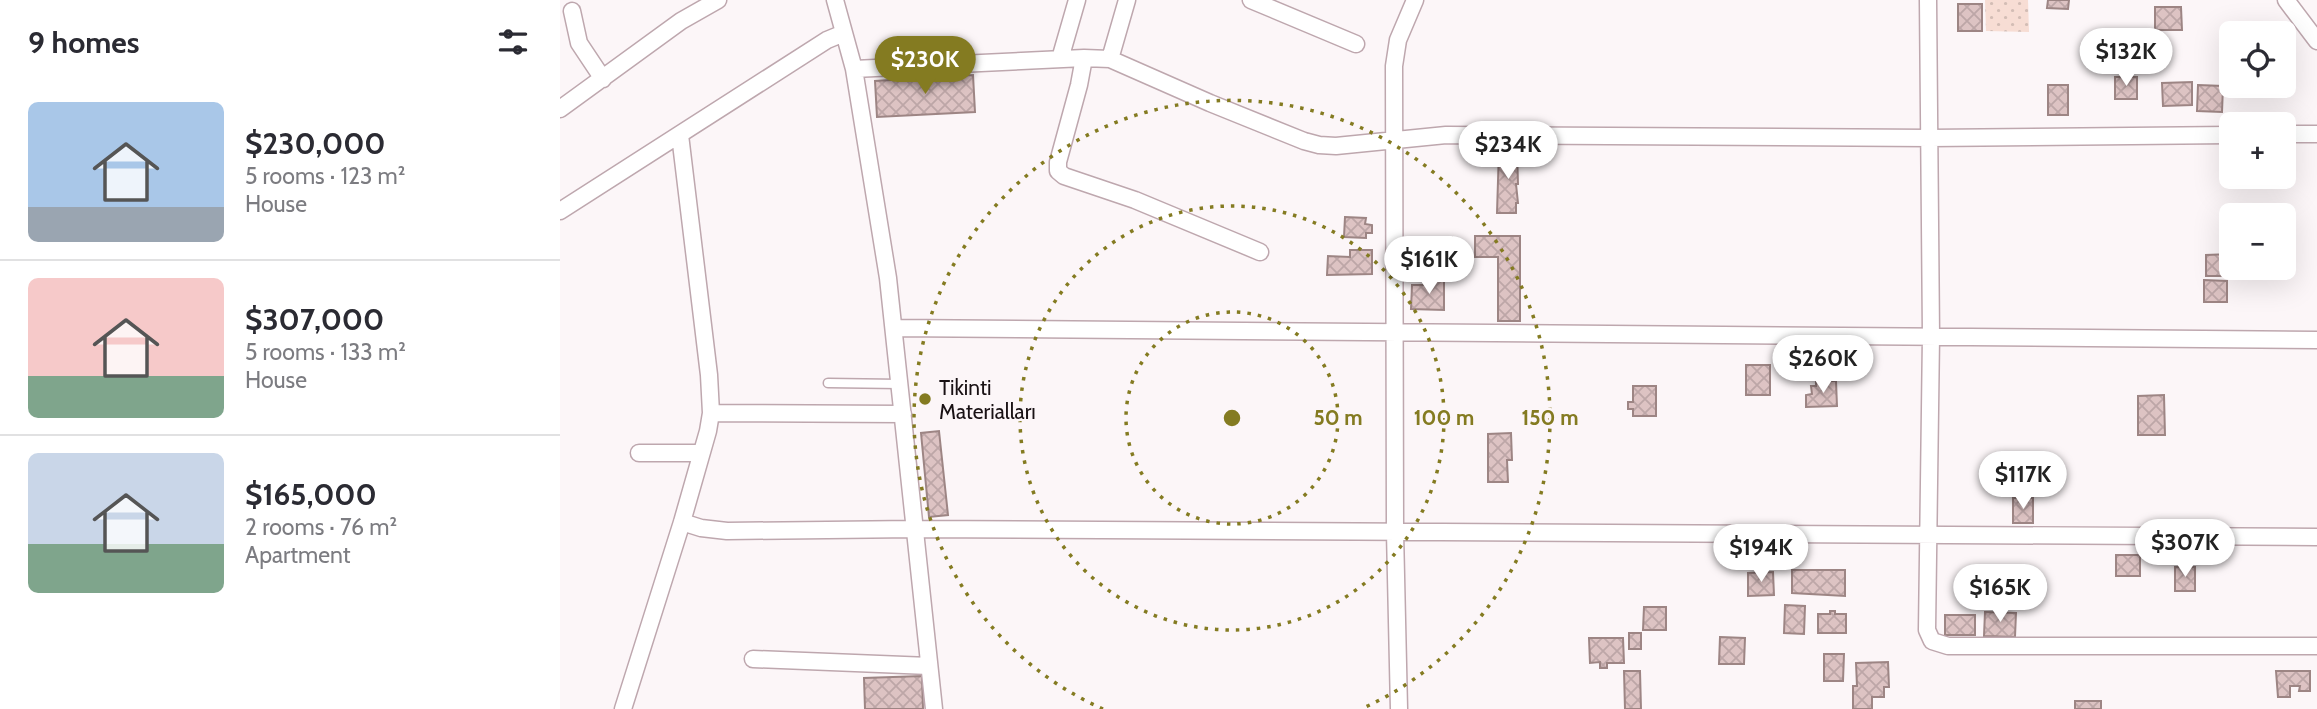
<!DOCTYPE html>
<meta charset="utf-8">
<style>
:root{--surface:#fff;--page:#f2f2f3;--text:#2b2b33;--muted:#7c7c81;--line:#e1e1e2;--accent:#847b21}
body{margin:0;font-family:Cabin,sans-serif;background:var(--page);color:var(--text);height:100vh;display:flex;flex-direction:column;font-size:26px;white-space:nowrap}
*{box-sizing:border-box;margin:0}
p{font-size:23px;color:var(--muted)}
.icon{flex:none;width:38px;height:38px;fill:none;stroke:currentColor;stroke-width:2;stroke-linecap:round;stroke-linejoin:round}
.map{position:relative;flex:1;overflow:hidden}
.details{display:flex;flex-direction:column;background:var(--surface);width:560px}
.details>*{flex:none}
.controls{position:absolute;left:1659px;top:21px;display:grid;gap:14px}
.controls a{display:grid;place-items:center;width:77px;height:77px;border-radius:10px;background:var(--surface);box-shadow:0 7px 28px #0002;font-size:35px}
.price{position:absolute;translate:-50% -60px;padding:0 16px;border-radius:24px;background:#fff;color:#222;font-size:23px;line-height:46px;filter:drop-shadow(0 2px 4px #0008)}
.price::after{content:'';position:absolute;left:50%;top:42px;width:21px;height:16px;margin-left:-10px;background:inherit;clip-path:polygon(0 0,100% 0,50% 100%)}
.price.selected{background:var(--accent);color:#fff}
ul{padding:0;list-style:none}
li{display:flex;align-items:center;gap:21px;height:175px;padding:0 28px}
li+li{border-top:2px solid var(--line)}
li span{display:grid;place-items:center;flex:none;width:196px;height:140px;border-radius:10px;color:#555}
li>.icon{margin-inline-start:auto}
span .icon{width:84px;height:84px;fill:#fffc;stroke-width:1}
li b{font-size:30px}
h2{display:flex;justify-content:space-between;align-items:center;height:84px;padding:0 28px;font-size:30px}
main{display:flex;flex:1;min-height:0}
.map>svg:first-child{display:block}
</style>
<main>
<section class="details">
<h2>9 homes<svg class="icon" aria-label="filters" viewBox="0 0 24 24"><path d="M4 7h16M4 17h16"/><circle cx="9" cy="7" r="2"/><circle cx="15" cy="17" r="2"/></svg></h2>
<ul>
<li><span style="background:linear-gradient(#a9c7e8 75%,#9aa5b1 0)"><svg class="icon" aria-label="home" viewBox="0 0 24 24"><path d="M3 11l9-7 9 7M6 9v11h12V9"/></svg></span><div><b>$230,000</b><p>5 rooms · 123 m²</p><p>House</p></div></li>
<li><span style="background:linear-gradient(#f6c9c9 70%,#7fa58c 0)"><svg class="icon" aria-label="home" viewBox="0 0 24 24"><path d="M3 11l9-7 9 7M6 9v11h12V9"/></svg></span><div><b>$307,000</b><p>5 rooms · 133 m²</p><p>House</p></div></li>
<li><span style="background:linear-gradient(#c9d6e8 65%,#7fa58c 0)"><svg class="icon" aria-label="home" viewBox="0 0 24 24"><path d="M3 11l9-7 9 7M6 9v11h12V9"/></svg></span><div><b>$165,000</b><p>2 rooms · 76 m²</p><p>Apartment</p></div></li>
</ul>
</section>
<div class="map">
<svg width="1757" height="709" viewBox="0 0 1757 709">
<defs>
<pattern id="grass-dots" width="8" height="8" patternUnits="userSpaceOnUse" patternTransform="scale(1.75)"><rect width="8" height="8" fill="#f7ddd4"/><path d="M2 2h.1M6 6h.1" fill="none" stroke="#d3bdb5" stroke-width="1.8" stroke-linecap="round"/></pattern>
<pattern id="building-cross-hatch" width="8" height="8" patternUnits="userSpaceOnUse" patternTransform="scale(1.75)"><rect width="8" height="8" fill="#ddc3c3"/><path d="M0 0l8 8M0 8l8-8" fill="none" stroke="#bda6a7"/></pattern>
</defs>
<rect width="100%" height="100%" fill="#fcf6f8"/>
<path fill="url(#grass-dots)" d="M1425,0H1468L1469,32L1426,31Z"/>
<path fill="url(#building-cross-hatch)" stroke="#9d8584" stroke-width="2" d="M1488,0H1509L1508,9L1487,8Z
M1398,4H1422V31H1398Z
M1595,7H1621L1622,30H1595Z
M1555,46H1581L1582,72H1555Z
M413,75L415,112L317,117L315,81Z
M1555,77H1577V99H1555Z
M1632,82V105L1603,106L1602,83Z
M1488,85H1508V115H1488Z
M1638,85L1663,86L1662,112L1637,111Z
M939,149H957L958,184H956L958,203H956V213H937Z
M785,217L806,218L805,224L812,225V233H806V238L784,237Z
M915,236H960V321H938V257H915Z
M873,237H892L891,269L872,268Z
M790,250H812V274L767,275L768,256L790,257Z
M1671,254L1673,276H1646V255Z
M874,280H884V310L851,309L852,285H874Z
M1644,280L1667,281V302H1644Z
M1186,365H1210V395H1186Z
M1256,381H1276L1277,406L1246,407V395L1252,394L1251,386H1256Z
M1073,386H1096V416H1073V409H1068V402H1073Z
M1604,395L1605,435H1578V396Z
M379,431L388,515L369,517L361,433Z
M951,433L952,460H947L948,482H928V434Z
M1453,498H1473V523H1453Z
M1556,555H1580V576H1556Z
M1615,567H1635V591H1615Z
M1417,568H1435V591H1416Z
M1445,569H1465V594H1445Z
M1232,570H1285V596L1232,593Z
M1213,572L1214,595L1188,596V573Z
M1225,605L1245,606L1244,634L1224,633Z
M1084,607H1106V630H1083Z
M1270,611H1275V614H1286V633H1258V614H1270Z
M1425,612L1456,613L1455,637L1424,636Z
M1385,615H1415V635H1385Z
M1069,633H1081V649H1069Z
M1160,637L1185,638L1184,664H1159Z
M1029,638H1063L1064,663H1047V668H1040V662L1030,663Z
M1264,654H1284L1283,681H1264Z
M1328,662L1329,687H1324V697H1312V709H1293V686H1297L1296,663Z
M1064,671H1080L1081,709H1065Z
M1716,671H1750V691H1739L1740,686H1730V697H1718Z
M362,676L363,709H305L304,678Z
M1515,701H1541V709H1515Z"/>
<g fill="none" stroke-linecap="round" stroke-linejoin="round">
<defs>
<path id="lane" d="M268,383L340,384"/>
<path id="street" d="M275,0L294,69L328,278L374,709
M691,0L796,44
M1368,0L1371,336L1367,630L1372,641L1388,646H1757
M1726,0L1757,41
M12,11L19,43L43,79
M524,58L519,85L498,162V171L504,176L575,200L700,252
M500,59L517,0
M550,59L567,0
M294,69L524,58L550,59L650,103L744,141L759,145L776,146L886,135L1370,138L1671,135
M0,109L121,21L158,0
M1724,134H1757
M0,211L267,40L284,33
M335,328L1757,340
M151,413L343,414
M79,453H141
M122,522L141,528L167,531L354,529L1757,537
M193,659L369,666
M63,709L122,522L148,431L151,413L149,375L120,135
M839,709L835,532L834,66L838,40L855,0"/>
</defs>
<use href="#lane" stroke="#bea7ae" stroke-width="11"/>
<use href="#street" stroke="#bea7ae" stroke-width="19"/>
<use href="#lane" stroke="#fff" stroke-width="8"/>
<use href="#street" stroke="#fff" stroke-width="16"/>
</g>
<g fill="none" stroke="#847b21" stroke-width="3.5" stroke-dasharray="3.5 7">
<circle cx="672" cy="418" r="106"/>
<circle cx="672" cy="418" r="212"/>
<path d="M543 709A318 318 0 1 1 801 709"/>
</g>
<circle fill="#847b21" stroke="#fcf6f8" stroke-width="2.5" cx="365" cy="399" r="7"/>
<g text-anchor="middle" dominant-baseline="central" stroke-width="5" stroke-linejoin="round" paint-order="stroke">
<g font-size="21" fill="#191114" stroke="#fcf6f8" text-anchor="start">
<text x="379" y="387">Tikinti<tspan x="379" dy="24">Materialları</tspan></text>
</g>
</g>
<circle cx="672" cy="418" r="10" fill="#847b21" stroke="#fcf6f8" stroke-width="3.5"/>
<g font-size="21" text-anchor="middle" font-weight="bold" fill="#847b21" stroke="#fcf6f8" stroke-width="5" stroke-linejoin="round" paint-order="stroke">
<text x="778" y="425">50 m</text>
<text x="884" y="425">100 m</text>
<text x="990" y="425">150 m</text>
</g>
</svg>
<div class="controls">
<a><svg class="icon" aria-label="locate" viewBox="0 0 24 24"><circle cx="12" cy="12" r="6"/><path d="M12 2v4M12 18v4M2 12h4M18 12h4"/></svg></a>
<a>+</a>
<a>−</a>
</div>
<b class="price" style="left:1566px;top:88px">$132K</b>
<b class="price selected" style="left:365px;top:96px">$230K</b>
<b class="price" style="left:948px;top:181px">$234K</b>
<b class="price" style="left:869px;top:296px">$161K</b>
<b class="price" style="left:1263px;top:395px">$260K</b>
<b class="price" style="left:1463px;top:511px">$117K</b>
<b class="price" style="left:1625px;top:579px">$307K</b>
<b class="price" style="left:1201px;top:584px">$194K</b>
<b class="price" style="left:1440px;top:624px">$165K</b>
</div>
</main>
